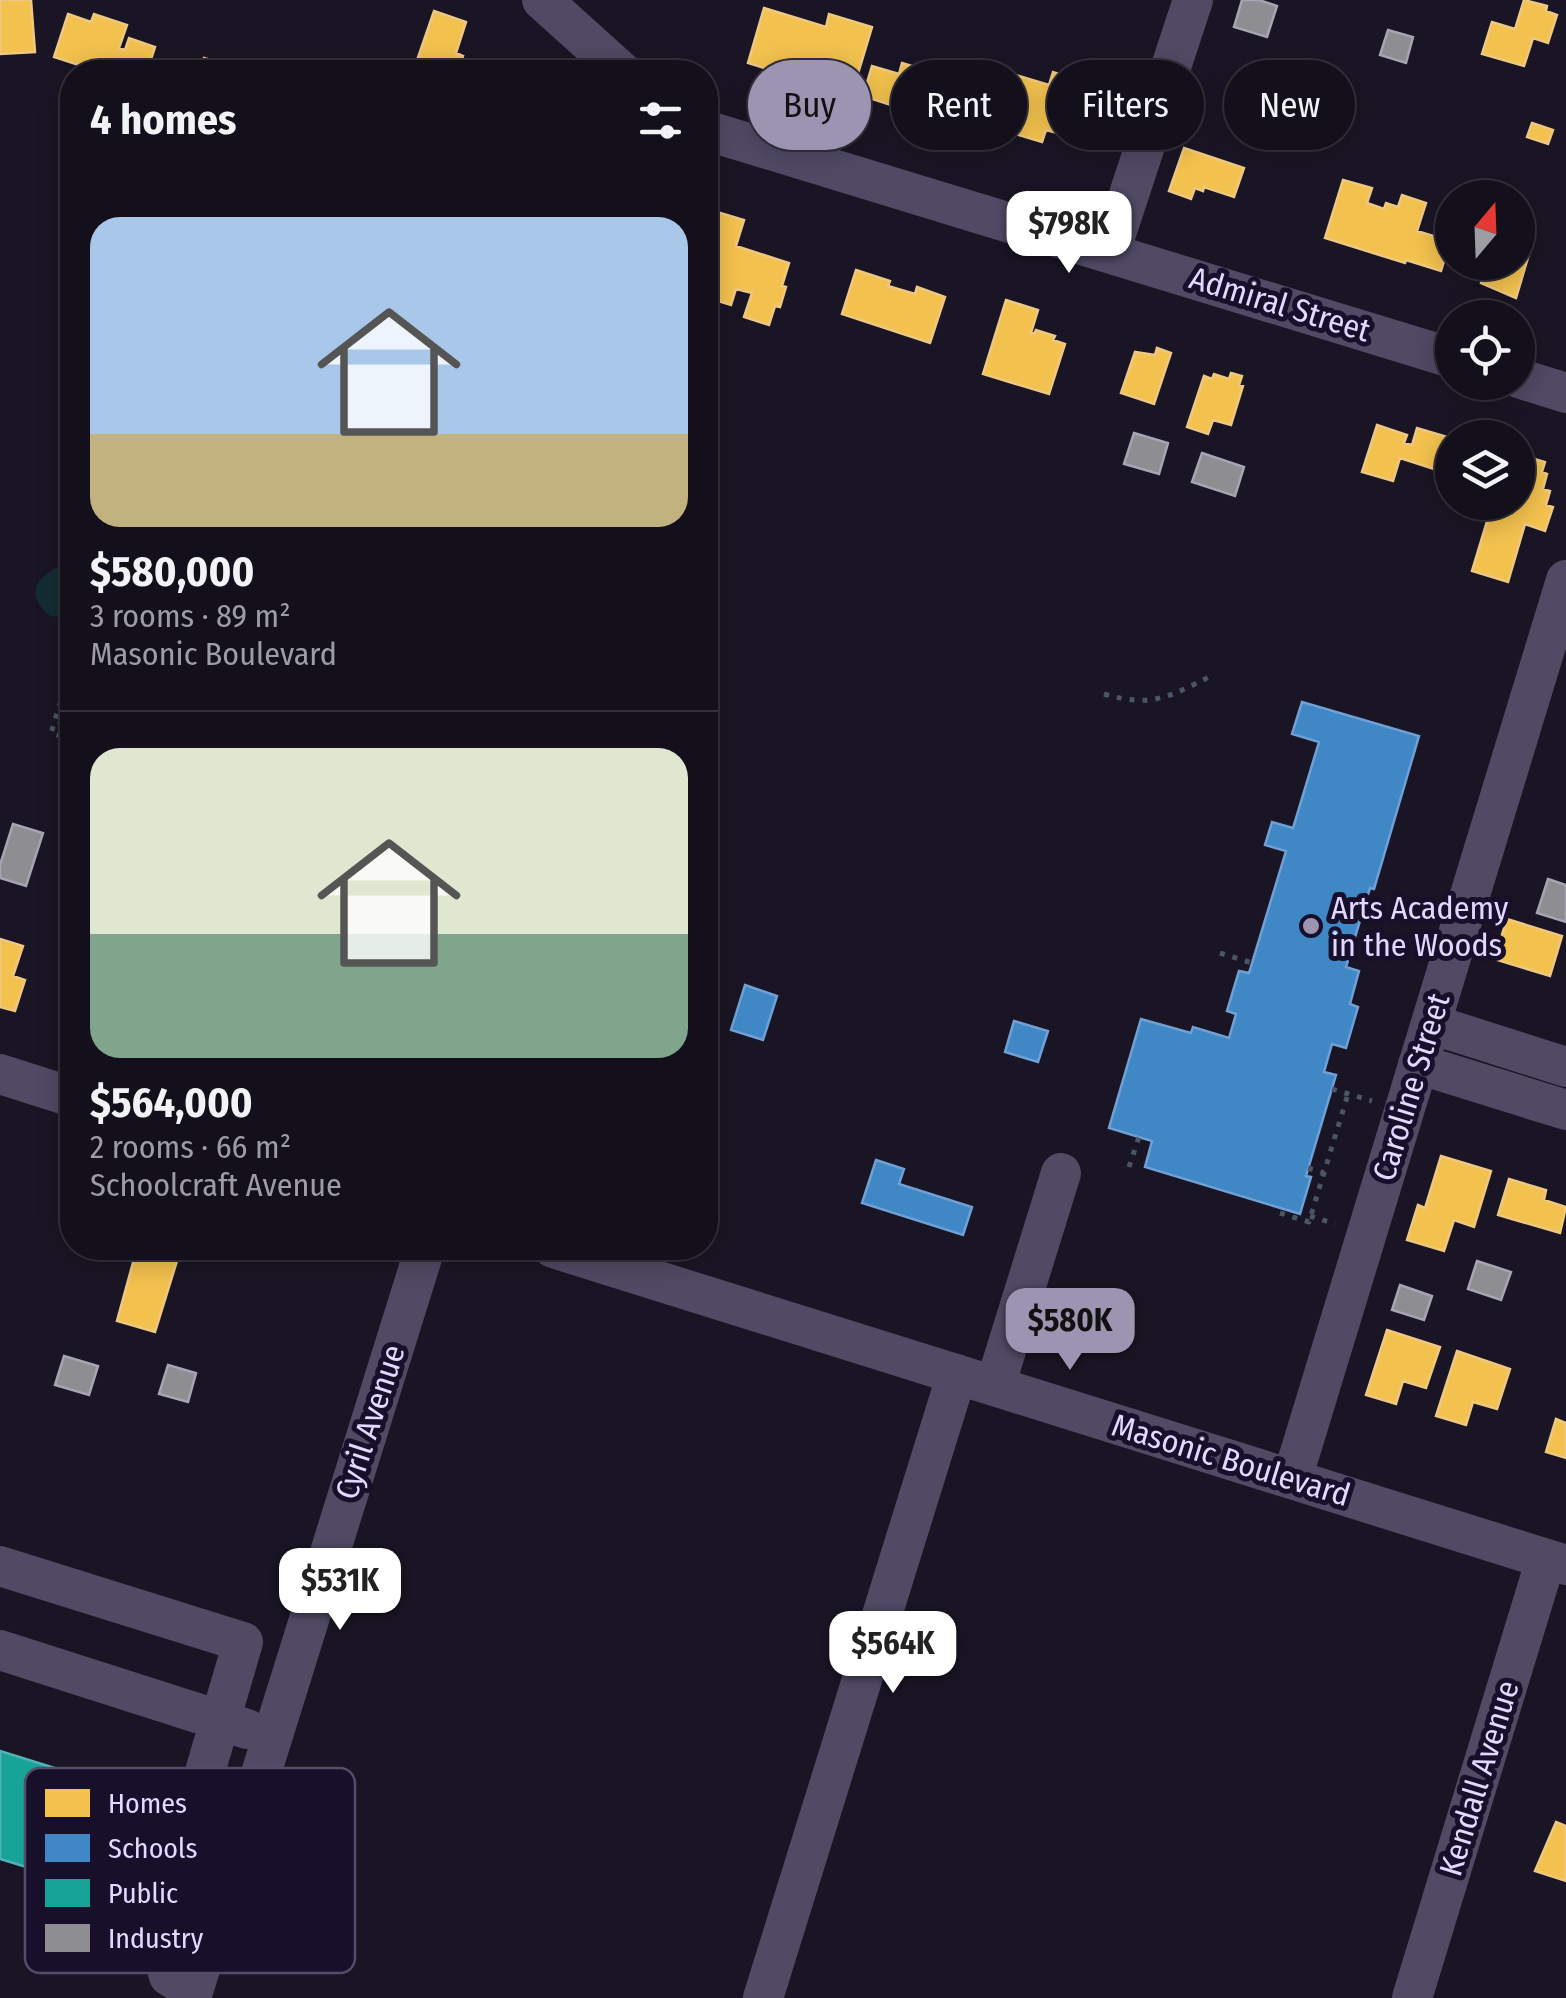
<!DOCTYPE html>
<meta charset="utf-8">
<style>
:root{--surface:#14101b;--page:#211e28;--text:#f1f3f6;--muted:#9d9da3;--line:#33303a;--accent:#9d94b2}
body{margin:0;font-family:"Fira Sans Condensed",sans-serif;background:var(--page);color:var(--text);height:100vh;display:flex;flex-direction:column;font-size:38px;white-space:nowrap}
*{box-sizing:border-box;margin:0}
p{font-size:32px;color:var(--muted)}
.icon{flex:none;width:55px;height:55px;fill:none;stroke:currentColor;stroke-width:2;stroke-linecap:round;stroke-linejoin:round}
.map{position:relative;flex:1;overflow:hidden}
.details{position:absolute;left:60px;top:60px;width:658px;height:1200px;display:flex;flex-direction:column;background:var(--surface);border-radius:40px;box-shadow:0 5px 25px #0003,0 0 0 2px var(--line)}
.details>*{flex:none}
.guide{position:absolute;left:748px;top:60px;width:668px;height:90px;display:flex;gap:20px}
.needle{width:65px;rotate:19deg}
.controls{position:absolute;left:1435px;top:180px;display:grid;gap:20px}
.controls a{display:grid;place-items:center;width:100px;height:100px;border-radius:50%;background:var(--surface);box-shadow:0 5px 25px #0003,0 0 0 2px var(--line);font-size:50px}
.price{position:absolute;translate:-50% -85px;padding:0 22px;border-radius:20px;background:#fff;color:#222;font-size:32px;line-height:65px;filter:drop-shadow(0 2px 5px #0008)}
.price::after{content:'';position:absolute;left:50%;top:60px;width:30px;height:22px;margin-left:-15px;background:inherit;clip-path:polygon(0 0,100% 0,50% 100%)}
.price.on{background:var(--accent);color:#111}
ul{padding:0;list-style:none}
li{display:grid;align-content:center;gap:20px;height:530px;padding:0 30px}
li+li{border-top:2px solid var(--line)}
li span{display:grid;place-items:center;height:310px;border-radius:30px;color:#555}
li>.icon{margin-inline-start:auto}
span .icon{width:180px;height:180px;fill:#fffc;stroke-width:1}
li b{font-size:42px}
h2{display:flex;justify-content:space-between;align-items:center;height:120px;padding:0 30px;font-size:42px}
.tag{padding:0 35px;border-radius:45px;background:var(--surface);box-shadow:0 5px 25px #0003,0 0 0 2px var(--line);font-size:35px;line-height:90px}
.tag.on{background:var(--accent);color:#111}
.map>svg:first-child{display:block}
</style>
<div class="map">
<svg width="1566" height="1998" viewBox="0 0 1566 1998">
<rect width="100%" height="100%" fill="#1a1524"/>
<path fill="#132c32" d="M67,554L72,555V618L50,616C21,591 40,574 67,563Z"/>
<path fill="#f2c14e" stroke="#eec883" stroke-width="2.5" d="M0,0H31L35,52L0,54Z
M1524,0L1547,6L1546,11L1557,15L1548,43L1533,38L1524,66L1482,54L1492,22L1515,29Z
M764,8L826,27L829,14L872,27L851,97L809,84L812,73L790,67L787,75L748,63Z
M434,11L466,22L456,53L463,56L458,72H413Z
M68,14L91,22L94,14L127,25L119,48L125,50L129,38L155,47L147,72H77L79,65L54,57Z
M204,58L246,71V72H199Z
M902,63L961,81L949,118L894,101V106L863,96L872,66L899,74Z
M993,68L1049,85L1053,72L1105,89L1093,124L1066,116L1061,134L1046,130L1042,142L1015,134L1020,121L980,109Z
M1532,123L1553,130L1548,144L1527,137Z
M1184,148L1244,168L1234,197L1204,187L1203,191L1195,188L1191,199L1169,191Z
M1343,180L1372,188L1367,203L1384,209L1386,203L1398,207L1402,195L1426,203L1417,231L1450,241L1441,271L1406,260L1405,263L1325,238Z
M707,209L744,220L736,246L789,263L782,286L786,287L780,307L775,306L769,325L744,317L752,293L736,289L731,305L705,297Z
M1518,228L1535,234L1516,298L1481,283L1487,262H1518Z
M856,270L890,281L888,286L915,294L917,287L945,297L930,343L842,314Z
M1006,300L1038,310L1031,333L1034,334L1036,330L1055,336L1053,340L1065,344L1049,394L983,374Z
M1157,348L1171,353L1154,404L1121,393L1135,352L1155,355Z
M1231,373L1242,376L1239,385L1243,386L1231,425L1213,420L1208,434L1187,427L1204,376L1212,379L1214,374L1229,379Z
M1377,425L1407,435L1404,443L1412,445L1417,428L1451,438L1440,471L1400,458L1393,481L1362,472Z
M1518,454L1545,462L1542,472L1547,474L1543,489L1550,491L1546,505L1553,507L1545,531L1525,524L1508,582L1472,571L1491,508L1495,509L1497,502H1518Z
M1507,919L1562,936L1550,976L1494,959Z
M0,939L23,946L13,976L25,980L15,1011L0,1007Z
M1441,1156L1491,1171L1474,1227L1454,1220L1444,1251L1407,1240L1418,1205L1425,1208Z
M1509,1179L1546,1190L1544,1200L1566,1207L1560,1233L1498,1215Z
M137,1248H181L155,1332L117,1321Z
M1387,1330L1440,1347L1426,1388L1403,1381L1396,1404L1366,1395Z
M1457,1351L1510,1369L1497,1409L1473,1402L1466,1425L1436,1416Z
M1556,1419L1566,1423V1458L1546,1452Z
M1556,1822L1566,1826V1881L1535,1871Z"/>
<path fill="#3f88c5" stroke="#70a0d6" stroke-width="2.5" d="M72,678V727L59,723Z
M1302,702L1419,736L1374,889L1370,888L1346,967L1359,971L1350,1004L1358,1007L1346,1048L1332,1044L1324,1072L1336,1075L1306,1176L1311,1177L1300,1214L1145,1167L1152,1141L1109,1128L1141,1019L1191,1033L1193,1027L1229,1038L1236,1014L1227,1011L1239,971L1249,973L1286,851L1265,845L1272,822L1293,828L1319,742L1292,734Z
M745,985L777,996L763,1040L731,1030Z
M1014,1021L1048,1031L1038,1062L1005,1052Z
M876,1160L904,1169L899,1184L972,1207L963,1235L862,1203Z"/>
<path fill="#17a398" stroke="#54b3b7" stroke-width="2.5" d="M0,1751L164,1802L134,1900L0,1859Z"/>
<path fill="#8d8d92" stroke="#a7a4b3" stroke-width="2.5" d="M1242,0H1259L1277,6L1267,37L1234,27Z
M1388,30L1413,37L1406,63L1380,55Z
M1262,99L1296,110L1286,141L1252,130Z
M1134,433L1168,443L1159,474L1124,464Z
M1202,453L1244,467L1235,496L1192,482Z
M13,824L43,833L26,886L0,878V865Z
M1548,879L1566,885V922L1537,913Z
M1477,1261L1511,1272L1501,1300L1468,1289Z
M1400,1285L1432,1296L1424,1320L1392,1310Z
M64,1356L98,1366L89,1395L55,1385Z
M168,1365L196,1373L188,1402L159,1394Z"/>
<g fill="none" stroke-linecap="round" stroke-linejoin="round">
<path stroke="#4a5566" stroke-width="5" stroke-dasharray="5 8" stroke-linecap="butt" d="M72,664L51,733L72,739
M1104,694C1151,708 1169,697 1211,676
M1220,953L1252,963
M1332,1089L1372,1101
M1129,1167L1139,1137
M1308,1168L1324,1173
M1280,1213L1309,1222L1348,1094
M1310,1216L1335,1224"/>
<path stroke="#504a65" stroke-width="40" d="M542,0L622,72
M705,130L1452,358
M1110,252L1193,0
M1518,378L1566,393
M1431,1024L1566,1067
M1418,1064L1566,1110
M0,1074L72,1097
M553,1248L1566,1565
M995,1386L1061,1173
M1292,1479L1566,580
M0,1566L243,1642L167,1902L162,1951L169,1976L193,1990
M0,1650L247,1729
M191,1998L425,1248
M763,1998L957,1374
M1412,1998L1546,1559"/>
</g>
<circle fill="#9d94b2" stroke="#180f2a" stroke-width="4" cx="1311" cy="926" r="10"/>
<g text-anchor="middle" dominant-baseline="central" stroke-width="10" stroke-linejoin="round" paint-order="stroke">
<g font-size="32" fill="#e3d8ff" stroke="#180f2a">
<text transform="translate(1280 304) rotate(17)">Admiral Street</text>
<text transform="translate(1411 1087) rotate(-73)">Caroline Street</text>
<text transform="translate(370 1422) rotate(-72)">Cyril Avenue</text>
<text transform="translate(1231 1460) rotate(17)">Masonic Boulevard</text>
<text transform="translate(1479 1778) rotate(-73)">Kendall Avenue</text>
</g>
<g font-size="32" fill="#e3d8ff" stroke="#180f2a" text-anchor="start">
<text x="1331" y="908">Arts Academy<tspan x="1331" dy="37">in the Woods</tspan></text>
</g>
</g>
<rect x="25" y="1768" width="330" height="205" rx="15" fill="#180f2a" stroke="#554b6a" stroke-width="2.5"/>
<rect x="45" y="1789" width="45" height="28" fill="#f2c14e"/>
<rect x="45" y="1834" width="45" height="28" fill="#3f88c5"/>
<rect x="45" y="1879" width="45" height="28" fill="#17a398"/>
<rect x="45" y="1924" width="45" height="28" fill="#8d8d92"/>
<g font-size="28" fill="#e3d8ff">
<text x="108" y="1813">Homes</text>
<text x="108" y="1858">Schools</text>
<text x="108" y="1903">Public</text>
<text x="108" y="1948">Industry</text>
</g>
</svg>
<div class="controls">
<a><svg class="needle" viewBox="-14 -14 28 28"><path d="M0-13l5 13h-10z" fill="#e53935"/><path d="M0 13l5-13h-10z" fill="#9d9da3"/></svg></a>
<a><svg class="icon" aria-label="locate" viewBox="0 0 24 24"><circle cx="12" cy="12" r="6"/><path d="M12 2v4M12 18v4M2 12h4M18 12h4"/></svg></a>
<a><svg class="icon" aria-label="layers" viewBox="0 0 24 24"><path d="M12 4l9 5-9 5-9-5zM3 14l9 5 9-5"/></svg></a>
</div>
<b class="price" style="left:1069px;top:276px">$798K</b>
<b class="price on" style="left:1070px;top:1373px">$580K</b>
<b class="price" style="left:340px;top:1633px">$531K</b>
<b class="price" style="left:893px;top:1696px">$564K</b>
<div class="guide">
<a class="tag on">Buy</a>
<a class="tag">Rent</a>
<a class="tag">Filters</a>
<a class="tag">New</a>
</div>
<section class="details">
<h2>4 homes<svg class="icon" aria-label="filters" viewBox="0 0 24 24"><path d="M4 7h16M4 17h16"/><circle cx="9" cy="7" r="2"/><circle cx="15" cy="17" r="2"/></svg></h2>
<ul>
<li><span style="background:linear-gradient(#a9c7e8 70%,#c2b280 0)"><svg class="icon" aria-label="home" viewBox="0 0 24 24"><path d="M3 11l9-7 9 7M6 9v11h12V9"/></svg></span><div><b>$580,000</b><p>3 rooms · 89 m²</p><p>Masonic Boulevard</p></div></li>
<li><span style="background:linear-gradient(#dfe7d0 60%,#7fa58c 0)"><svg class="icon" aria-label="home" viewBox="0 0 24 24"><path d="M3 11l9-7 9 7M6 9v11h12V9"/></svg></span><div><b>$564,000</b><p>2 rooms · 66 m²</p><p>Schoolcraft Avenue</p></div></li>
</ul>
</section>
</div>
